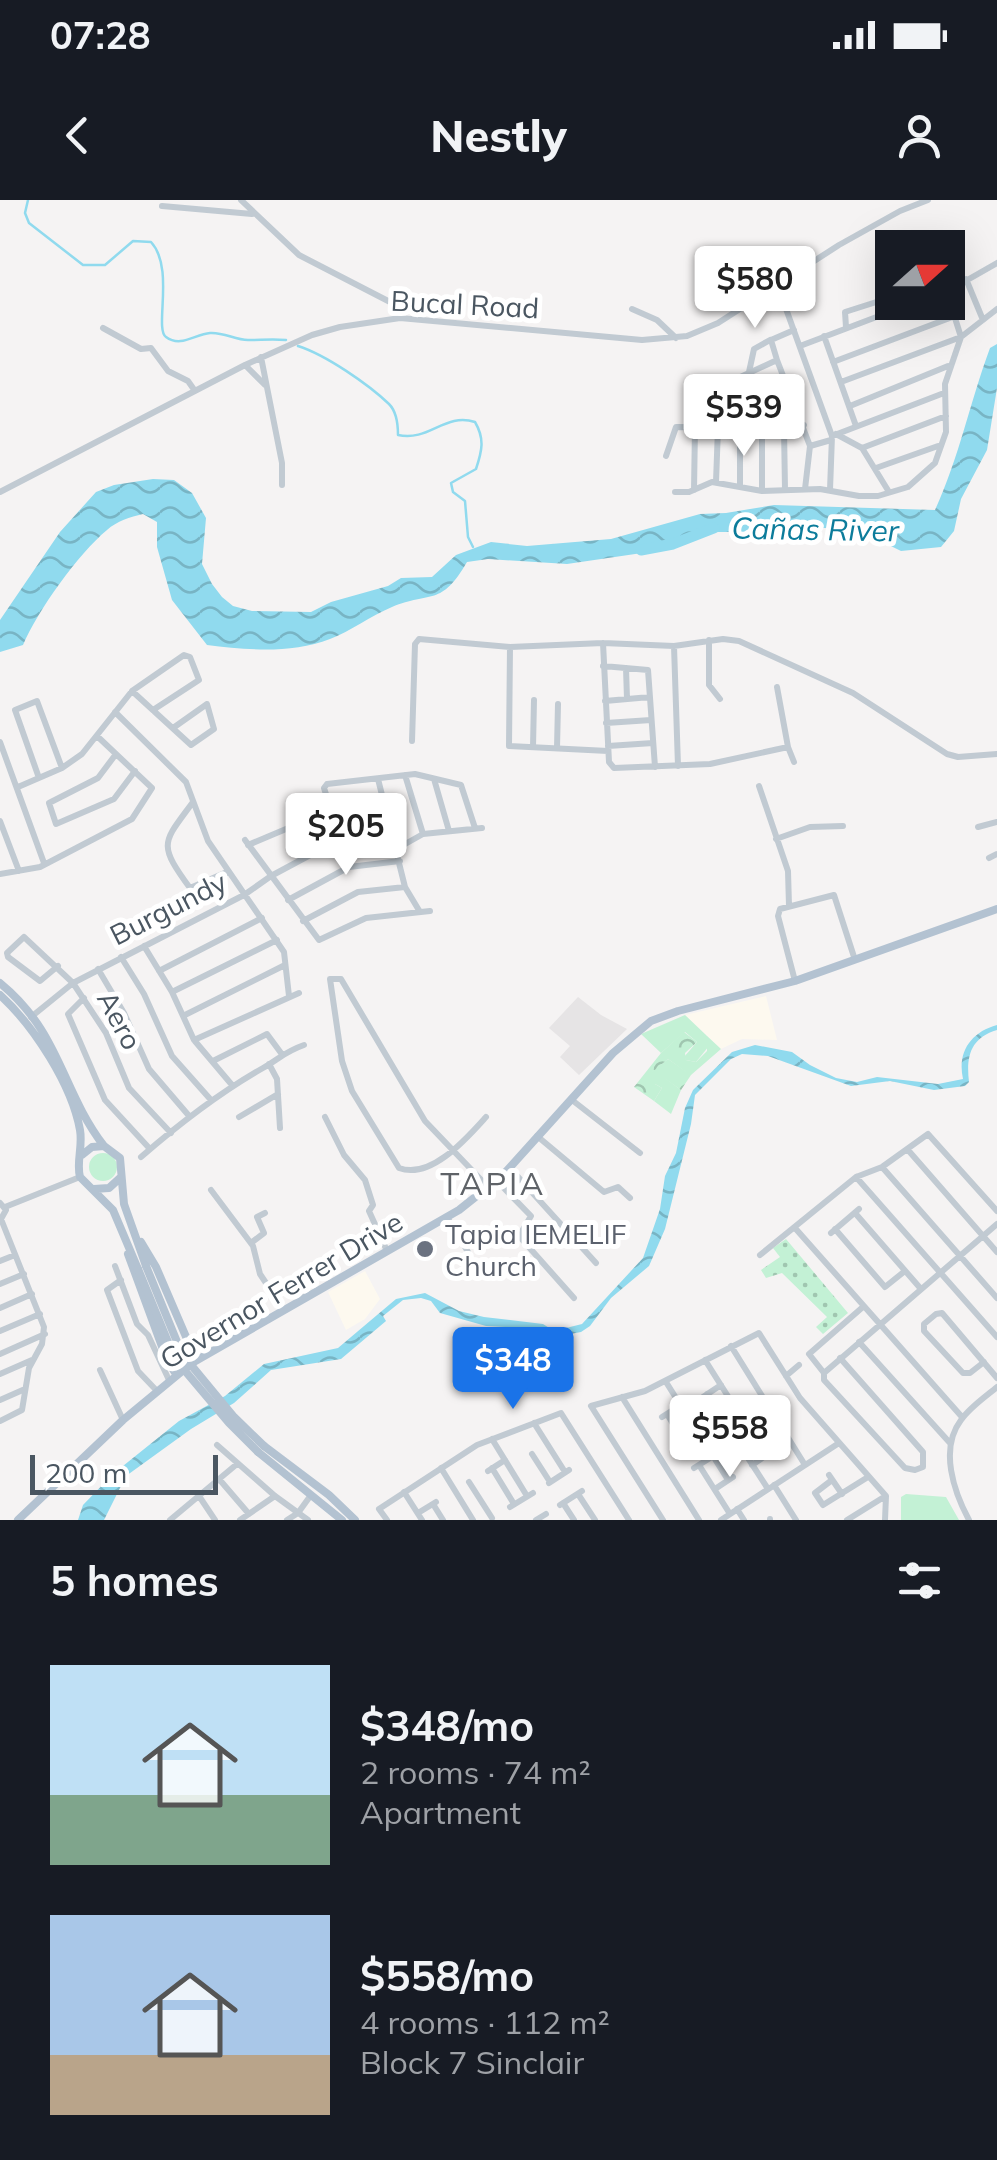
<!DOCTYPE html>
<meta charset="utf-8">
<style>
:root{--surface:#171b24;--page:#242831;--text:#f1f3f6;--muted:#9ea1a6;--accent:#1a73e8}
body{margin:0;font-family:Mulish,sans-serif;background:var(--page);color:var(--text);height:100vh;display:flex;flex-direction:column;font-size:38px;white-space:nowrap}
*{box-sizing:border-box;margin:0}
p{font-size:32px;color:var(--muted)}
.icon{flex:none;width:55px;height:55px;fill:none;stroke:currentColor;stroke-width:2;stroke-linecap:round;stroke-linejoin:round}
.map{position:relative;height:1320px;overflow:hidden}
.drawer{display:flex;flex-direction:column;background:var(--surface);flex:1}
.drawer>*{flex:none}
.needle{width:65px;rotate:69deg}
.tools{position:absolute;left:875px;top:30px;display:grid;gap:20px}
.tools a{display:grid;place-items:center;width:90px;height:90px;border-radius:0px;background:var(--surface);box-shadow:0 10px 40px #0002;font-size:50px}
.scale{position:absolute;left:30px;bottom:25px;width:188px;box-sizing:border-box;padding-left:10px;border:5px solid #4a5661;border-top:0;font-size:28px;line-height:35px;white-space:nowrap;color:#4a5661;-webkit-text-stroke:8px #fff;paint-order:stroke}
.price{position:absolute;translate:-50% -85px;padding:0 22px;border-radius:10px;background:#fff;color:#222;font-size:32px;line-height:65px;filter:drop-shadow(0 2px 5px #0008)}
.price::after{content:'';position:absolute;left:50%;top:60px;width:30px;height:22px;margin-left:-15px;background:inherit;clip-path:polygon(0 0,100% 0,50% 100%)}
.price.on{background:var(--accent);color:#fff}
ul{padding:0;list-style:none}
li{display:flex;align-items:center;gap:30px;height:250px;padding:0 50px}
li span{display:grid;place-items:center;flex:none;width:280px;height:200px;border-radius:0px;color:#555}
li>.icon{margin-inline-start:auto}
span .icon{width:120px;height:120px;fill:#fffc;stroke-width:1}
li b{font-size:42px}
h2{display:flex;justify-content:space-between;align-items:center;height:120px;padding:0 50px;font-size:42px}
.status{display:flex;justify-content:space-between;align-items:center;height:70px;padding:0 50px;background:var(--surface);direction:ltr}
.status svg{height:28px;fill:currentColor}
header{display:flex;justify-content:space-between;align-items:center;height:130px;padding:0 50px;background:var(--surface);font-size:45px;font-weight:800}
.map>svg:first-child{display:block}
</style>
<div class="status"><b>07:28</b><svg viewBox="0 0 49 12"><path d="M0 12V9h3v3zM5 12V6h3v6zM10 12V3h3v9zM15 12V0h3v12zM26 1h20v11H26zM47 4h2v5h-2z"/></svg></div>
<header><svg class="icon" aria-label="back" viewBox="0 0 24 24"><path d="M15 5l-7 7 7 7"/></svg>Nestly<svg class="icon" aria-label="person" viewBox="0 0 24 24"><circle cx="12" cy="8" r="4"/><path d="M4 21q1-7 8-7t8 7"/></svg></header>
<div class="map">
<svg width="997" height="1320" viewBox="0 0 997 1320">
<defs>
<pattern id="forest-crowns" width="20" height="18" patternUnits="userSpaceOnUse" patternTransform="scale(2.5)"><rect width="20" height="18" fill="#c3f1d5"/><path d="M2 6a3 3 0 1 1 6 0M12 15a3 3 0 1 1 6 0" fill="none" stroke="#a0c6b0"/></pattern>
<pattern id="park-dots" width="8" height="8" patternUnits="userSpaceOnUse" patternTransform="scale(2.5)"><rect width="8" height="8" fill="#c3f1d5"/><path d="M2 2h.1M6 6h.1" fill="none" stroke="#a0c6b0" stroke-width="1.8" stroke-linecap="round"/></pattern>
<pattern id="water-waves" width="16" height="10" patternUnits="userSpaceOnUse" patternTransform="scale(2.5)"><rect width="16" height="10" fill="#90daee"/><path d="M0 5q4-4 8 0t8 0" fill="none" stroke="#78b4c4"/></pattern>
</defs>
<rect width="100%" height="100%" fill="#f5f3f3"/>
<path fill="#fdf9ef" d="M766,796L777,840L742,839L721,849L685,815Z
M365,1071L380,1099L365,1119L346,1130L328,1092Z"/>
<path fill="#e6e4e5" d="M578,797L601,815L627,829L579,875L560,857L570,846L549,828Z"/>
<path fill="#c3f1d5" d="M685,815L707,836L709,846L696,862L686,860L684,857L697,842L685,832L661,853L641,834Z
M668,859L687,872L680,880L665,878L681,890L671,914L654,901L662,888L655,884L650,873Z
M89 967a14 14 0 1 1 28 0a14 14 0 1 1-28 0Z
M906,1294L946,1297L959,1320H901V1297Z"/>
<path fill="url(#forest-crowns)" d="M684,832L697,842L685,853L686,860L696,862L707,851V836L721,849L691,875L681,890L664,878L669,872L680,879L686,872L668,859L651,873L658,878L655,884L662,888L654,901L634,887L661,853Z"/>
<path fill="url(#park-dots)" d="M786,1039L848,1113L823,1134L816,1127L827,1117L782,1073L766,1078L761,1070L780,1057L773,1048Z"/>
<path fill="url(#water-waves)" d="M997,144V188L987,250L961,299L954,331L941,347L901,351L854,328H822L780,332H698L642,353L567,364L488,359L467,362C441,407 431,391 392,407C370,416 351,431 330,439C291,454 247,450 207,445L172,400L157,347V322L143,314C130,317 117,321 107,330C78,354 38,410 23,445L0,452V420L60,332L96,292L114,285L153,279L174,280L192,293L206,318L202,364L212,384L222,397L233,406L252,411L311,412L331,402L388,386L401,378L432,377L456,355L491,342L527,346L611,339L700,314L726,313L774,305L935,310C959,258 970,202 990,148Z
M997,825V830C970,838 966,857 969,882L965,886L934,890L890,881L851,886L768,856L742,854L731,859L695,895L691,924L665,1029L649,1066L611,1098L590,1126L581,1132L560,1136L523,1128L486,1126L440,1113L431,1101L421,1098L403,1100L383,1116L386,1121L341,1159L271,1170L234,1203L191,1229L126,1276L104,1320H78L83,1305L113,1274L179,1221L225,1196L264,1164L338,1148L396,1099L425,1093L459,1111L484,1117L543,1124L554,1131L582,1124L643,1058L660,1009L665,976L676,953L685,908L693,890L732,852L755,845L792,852L810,865L836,878L857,882L877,877L938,884L963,879C957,852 971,832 997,825Z"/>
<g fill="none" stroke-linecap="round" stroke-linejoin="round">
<path stroke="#90daee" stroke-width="2.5" d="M28,0L25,13L29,23L83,65H105L133,41L151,42C175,68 154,129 166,137C181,148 195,134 210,133C224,132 235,140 248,140C261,140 273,139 286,140
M298,146C326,155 368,184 389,204C397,212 398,224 398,235C429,242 445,212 475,222C485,239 482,251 476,269L451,283L453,292L465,301L468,337L473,347"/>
<path stroke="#90daee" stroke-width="11" d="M641,350L673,344L714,328"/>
<path stroke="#c1cad2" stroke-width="6" d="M241,0L299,55L392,103L399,110L400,118
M162,6L252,14
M966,79L983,120
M777,84L832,236L830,290
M948,91L997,63
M632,109L657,120L676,138
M846,127L845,112L892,97
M103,128L141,149L151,148L168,171L188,181L195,191
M824,136L856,226
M800,146L916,102
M261,157L282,263V285
M777,160L771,140L794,130
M833,162L955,116
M245,165L265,185
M749,172L754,149L770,140
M841,182L961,137L997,109
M850,206L948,166
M763,214L794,201
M772,228L736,179L777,160L810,246L805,289
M784,228L785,290
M836,234L862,248L889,292
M832,236L944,193
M810,246L831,240
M862,248L946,216
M666,256L676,227L784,228L804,225
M876,268L938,246
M716,282L718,228
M740,285V229
M694,290L695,227
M762,291V228
M0,292L245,165L312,135L340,127L400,118L642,140L687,136L718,123L839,45L900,11L928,0
M675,292H689L712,282L762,291L820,289L859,296H878L908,287L935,263L946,232L945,184L961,137L948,96
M709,440V485L720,499
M603,443L609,562L614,568L710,564L788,547L777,487
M510,447L509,546L608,551
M603,466L648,470L655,567
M626,468L627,499
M132,491L191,545L214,529L207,504L173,528
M605,501L650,497
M115,512L186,582L208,641L284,752L289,796
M606,523L651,520
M412,541L415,444L419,439L510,447L603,443L674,446
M0,542L44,663
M608,546L653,543
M533,547L534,500
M788,547L794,562
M557,548L558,504
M116,554L98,578L49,603L56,624L114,599L135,571
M678,566L674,446L723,439L739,441L853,493L947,554L958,557L997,554
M405,575L423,634
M39,578L15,510L37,501L62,568
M378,579L405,687L420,712
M434,579L449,631
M759,586L788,671L789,706
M18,587L62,568L82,554L132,491L184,455L190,457L199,480L153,510
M193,602C163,643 157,643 190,688L227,672
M331,610L324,588L327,584L415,574L461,585L475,628
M0,621L19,671
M978,627L997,622
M776,639L810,627L843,626
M245,640L319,740L366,718L430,711
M248,645L331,610L385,603
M398,648L423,634L482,628
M989,658L997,654
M0,674L40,667L132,619L152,588L97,536
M288,700L349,667L400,661
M303,721L358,692L405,687
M144,746L172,792L194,840L232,885
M121,757L144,794L172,856L211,900
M58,766L40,781L8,757L7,753L24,737L73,783L106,833L129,888L171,933
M98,769L124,813L149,869L190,917
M159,771L262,718
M795,781L778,716L780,709L834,695L855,760
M172,792L277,740
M84,798L68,814L105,900L150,949
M183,816L285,765
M31,817L73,783L244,695L271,676L340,639L393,632
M194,840L299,793
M213,861L267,834L281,853
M269,864L277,879L280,928
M572,900L640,953
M239,917L278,894
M325,917L344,955L365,980L373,1005L369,1011L387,1051
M486,917C467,938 431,980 399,968L352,891L342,861L330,779H341L425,921L488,987
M537,936L604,992L618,987L630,998
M908,950L997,1052
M141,957C179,924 219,893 263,868C279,859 284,852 304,845
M882,967L997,1098
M510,968L596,1063
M856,977L997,1137
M497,981L531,1016L519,1036L574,1098
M211,990L253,1046L260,1074L270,1089L307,1097
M0,1003L6,1010L1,1019
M5,1007L80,977
M855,1013L921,1089
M447,1017L468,1052
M795,1028L962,1217
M835,1029L885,1087L905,1071
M831,1033L859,1009
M251,1043L264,1033L257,1017L265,1013
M760,1055L856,977L882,967L928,934L997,1011
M0,1061L15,1055
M115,1066L137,1124L148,1135L169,1180
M121,1080L107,1090L138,1171L157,1191
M0,1084L24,1074
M0,1108L32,1094
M0,1131L40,1114
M859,1142L950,1243
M731,1146L805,1265
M0,1154L45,1134
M840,1158L923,1252V1267L915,1270L905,1268L824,1180V1173L809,1154L864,1106
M705,1160L736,1209
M984,1162L970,1173H963L924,1131V1124L936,1114L942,1113L997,1178
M100,1170L123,1220
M824,1173L997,1024
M0,1174L32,1160
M786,1176L799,1165
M666,1182L698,1233
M707,1194L722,1218
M622,1197L699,1320
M703,1197L721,1185
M0,1200L25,1189
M667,1214L684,1242
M662,1217L681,1205
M718,1220L742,1205
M0,1221L22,1210L29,1168L42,1144L44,1127L1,1019
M534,1223L565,1272
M750,1232L765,1256
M492,1239L527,1296
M737,1241L768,1289
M733,1243L756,1228
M680,1244L703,1230
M217,1245L275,1296L308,1320
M532,1254L550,1282
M713,1256L728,1280
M699,1265L730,1314
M752,1265L771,1252
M441,1268L473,1320
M492,1268L514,1304
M694,1268L718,1253
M488,1271L505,1260
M829,1275L842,1294
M219,1279L249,1314
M832,1280L815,1293L823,1305L868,1277
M469,1282L492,1318
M549,1283L569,1270
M774,1285L796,1320
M715,1289L733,1277
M404,1292L422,1320
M578,1294L595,1320
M199,1296L215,1320
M563,1303L574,1320
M433,1304L443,1320
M560,1305L582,1291
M510,1307L533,1293
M737,1309L744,1320
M418,1313L436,1302
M170,1320L237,1264
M240,1320L275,1296
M287,1320L298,1313L311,1295
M387,1320L379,1309L477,1245L561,1213L629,1320
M536,1320L546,1314
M663,1320L591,1206L645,1191L759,1133L800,1198L886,1296L885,1320
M721,1320L839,1243
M770,1320V1319
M847,1320L884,1297
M969,1320C954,1292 939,1249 961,1220C970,1207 985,1197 997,1187"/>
<path stroke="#b3c2d1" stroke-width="8" d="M0,783C61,833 61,890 104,946
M0,795C34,826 72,885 80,930C83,947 76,962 80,977L113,1010L138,1069
M82,955L92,947L104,946L120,958L124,1004L146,1066
M94,989L109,988L120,978
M141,1042L156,1067L196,1160
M128,1054L167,1160L176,1174
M264,1246L329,1295L355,1320
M258,1252L342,1320
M18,1320L123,1220L192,1163L459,1010L503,975L613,853L651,821L678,811L795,781L997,709"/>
<path stroke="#b3c2d1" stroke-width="8" d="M146,1066L182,1154L234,1217L264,1246
M138,1069L175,1159L229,1223L258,1252"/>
</g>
<circle fill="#6b7280" stroke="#fff" stroke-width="4" cx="425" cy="1049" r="10"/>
<g text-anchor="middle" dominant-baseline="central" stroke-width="10" stroke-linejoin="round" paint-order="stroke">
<g font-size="28" fill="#4a5661" stroke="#fff">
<text transform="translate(465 104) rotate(3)">Bucal Road</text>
<text transform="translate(168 708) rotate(-27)">Burgundy</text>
<text transform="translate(120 820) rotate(62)">Aero</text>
<text transform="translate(281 1090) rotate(-31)">Governor Ferrer Drive</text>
</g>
<g font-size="28" fill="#5b616d" stroke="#fff" text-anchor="start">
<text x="445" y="1033">Tapia IEMELIF<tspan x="445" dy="32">Church</tspan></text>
</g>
<g font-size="30" font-style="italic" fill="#0c7c9b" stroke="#fff">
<text transform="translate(815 329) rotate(1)">Cañas River</text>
</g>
<g font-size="32" letter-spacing="2.5" fill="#5f6368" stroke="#fff">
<text x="493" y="983">TAPIA</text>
</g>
</g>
</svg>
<div class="tools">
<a><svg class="needle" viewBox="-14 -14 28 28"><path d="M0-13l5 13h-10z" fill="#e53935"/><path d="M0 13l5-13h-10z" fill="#9ea1a6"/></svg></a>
</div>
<div class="scale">200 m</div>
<b class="price" style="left:755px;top:131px">$580</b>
<b class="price" style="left:744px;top:259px">$539</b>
<b class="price" style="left:346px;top:678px">$205</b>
<b class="price on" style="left:513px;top:1212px">$348</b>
<b class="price" style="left:730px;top:1280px">$558</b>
</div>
<section class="drawer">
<h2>5 homes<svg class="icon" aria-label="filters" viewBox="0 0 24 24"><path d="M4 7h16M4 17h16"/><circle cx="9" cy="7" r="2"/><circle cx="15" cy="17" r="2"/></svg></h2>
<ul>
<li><span style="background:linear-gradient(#bfe0f5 65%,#7fa58c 0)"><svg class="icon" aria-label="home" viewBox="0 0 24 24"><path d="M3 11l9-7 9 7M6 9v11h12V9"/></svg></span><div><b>$348/mo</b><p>2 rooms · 74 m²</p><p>Apartment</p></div></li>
<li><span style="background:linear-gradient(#a9c7e8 70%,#b9a48a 0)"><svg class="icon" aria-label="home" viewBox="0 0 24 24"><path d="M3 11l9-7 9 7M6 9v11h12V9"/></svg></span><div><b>$558/mo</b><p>4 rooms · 112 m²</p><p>Block 7 Sinclair</p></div></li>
</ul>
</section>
